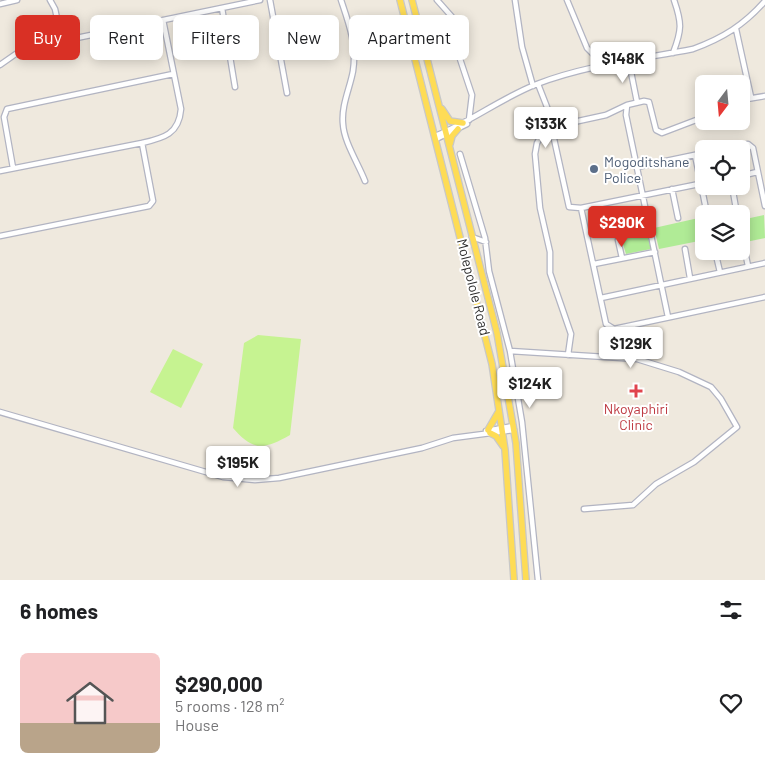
<!DOCTYPE html>
<meta charset="utf-8">
<style>
:root{--surface:#fff;--page:#f2f2f2;--text:#202124;--muted:#757577;--line:#e0e0e0;--accent:#d93025}
body{margin:0;font-family:Barlow,sans-serif;background:var(--page);color:var(--text);height:100vh;display:flex;flex-direction:column;font-size:19px;white-space:nowrap}
*{box-sizing:border-box;margin:0}
p{font-size:16px;color:var(--muted)}
.icon{flex:none;width:28px;height:28px;fill:none;stroke:currentColor;stroke-width:2;stroke-linecap:round;stroke-linejoin:round}
.map{position:relative;height:580px;overflow:hidden}
.sheet{display:flex;flex-direction:column;background:var(--surface);flex:1}
.sheet>*{flex:none}
.top-card{position:absolute;left:15px;top:15px;width:500px;height:45px;display:flex;gap:10px}
.needle{width:32px;rotate:196deg}
.controls{position:absolute;left:695px;top:75px;display:grid;gap:10px}
.controls a{display:grid;place-items:center;width:55px;height:55px;border-radius:8px;background:var(--surface);box-shadow:0 2px 12px #0003;font-size:25px}
.price{position:absolute;translate:-50% -42px;padding:0 11px;border-radius:5px;background:#fff;color:#222;font-size:16px;line-height:32px;filter:drop-shadow(0 1px 2px #0008)}
.price::after{content:'';position:absolute;left:50%;top:30px;width:15px;height:11px;margin-left:-8px;background:inherit;clip-path:polygon(0 0,100% 0,50% 100%)}
.price.current{background:var(--accent);color:#fff}
ul{padding:0;list-style:none}
li{display:flex;align-items:center;gap:15px;height:125px;padding:0 20px}
li+li{border-top:1px solid var(--line)}
li span{display:grid;place-items:center;flex:none;width:140px;height:100px;border-radius:8px;color:#555}
li>.icon{margin-inline-start:auto}
span .icon{width:60px;height:60px;fill:#fffc;stroke-width:1}
li b{font-size:21px}
h2{display:flex;justify-content:space-between;align-items:center;height:60px;padding:0 20px;font-size:21px}
.pill{padding:0 18px;border-radius:8px;background:var(--surface);box-shadow:0 2px 12px #0003;font-size:18px;line-height:45px}
.pill.current{background:var(--accent);color:#fff}
.map>svg:first-child{display:block}
</style>
<div class="map">
<svg width="765" height="580" viewBox="0 0 765 580">
<rect width="100%" height="100%" fill="#efe9de"/>
<path fill="#b0eb96" d="M764,215L765,238L741,243V220Z
M703,217L704,240L659,249L654,228Z
M646,230L651,249L626,254L622,241L624,235Z"/>
<path fill="#c6f391" d="M258,335L301,339L290,435C264,450 253,451 233,428L244,343Z
M173,349L203,364L181,408L150,392Z"/>
<g fill="none" stroke-linecap="round" stroke-linejoin="round">
<defs>
<path id="minor" d="M50,0L55,9L62,41
M270,0L287,93
M341,0C349,24 357,45 353,71C350,88 341,106 343,124C344,142 358,163 365,181
M437,0L453,18L457,50L472,95L469,120
M515,0L522,47L533,86
M567,0L587,48L594,55L613,65
M0,4L17,0
M222,8L235,87
M736,29L751,97
M673,53C682,30 682,23 674,0
M629,62L637,102
M0,65L20,51L62,41L260,0
M538,84L547,107L569,207L581,208L704,183
M741,100L765,96
M550,120L537,143L535,154L540,208L550,252V273L571,334L568,355
M551,127L606,115L627,105
M435,136C471,122 501,98 537,84C586,65 642,59 693,49C723,38 744,25 765,1
M436,139L467,124
M142,143C164,138 179,134 181,109L163,20
M723,149L748,144L753,148L765,206
M460,154L485,238L489,271L510,351L522,422L538,580
M695,155L707,214
M637,167L704,153
M13,168L4,117L7,109L173,74
M0,171L142,143L153,201L149,206L0,236
M741,176L757,172
M732,186L737,214
M672,189L678,218
M581,208L606,324L614,329L765,297
M472,237L486,242
M744,246L748,266
M685,249L690,278
M715,251L720,272
M622,258L618,240L619,235L649,225
M594,264L655,252
M601,298L765,263
M668,317L626,115L627,105L644,101L649,102L656,130L662,133L704,117
M510,351L637,359L679,372L711,387L721,399L737,427L694,462L656,484L633,505L584,509
M0,412L223,477L255,480L279,478L422,448L453,438L514,430
M486,431L513,426"/>
<path id="major" d="M400,0L492,364L505,450L514,580
M412,0L497,333L516,443L526,580
M442,109L450,121L463,123
M450,144L452,136L458,129
M488,430L499,411
M490,433L496,436L503,446"/>
</defs>
<use href="#minor" stroke="#b2b4c2" stroke-width="7"/>
<use href="#major" stroke="#c8c8c8" stroke-width="8"/>
<use href="#minor" stroke="#fff" stroke-width="4.5"/>
<use href="#major" stroke="#fedc55" stroke-width="5.5"/>
</g>
<circle fill="#5c6f8a" stroke="#fff" stroke-width="2" cx="594" cy="169" r="5"/>
<path fill="#e0444e" stroke="#fff" stroke-width="2" d="M633.5 383.5h5v5h5v5h-5v5h-5v-5h-5v-5h5z"/>
<g text-anchor="middle" dominant-baseline="central" stroke-width="4" stroke-linejoin="round" paint-order="stroke">
<g font-size="14" fill="#4e5e75" stroke="#fff" text-anchor="start">
<text x="604" y="161">Mogoditshane<tspan x="604" dy="16">Police</tspan></text>
</g>
<g font-size="14" fill="#2d2d2d" stroke="#fff">
<text transform="translate(474 287) rotate(76)">Molepolole Road</text>
</g>
<g font-size="14" fill="#be3a42" stroke="#fff">
<text x="636" y="408">Nkoyaphiri<tspan x="636" dy="16">Clinic</tspan></text>
</g>
</g>
</svg>
<div class="controls">
<a><svg class="needle" viewBox="-14 -14 28 28"><path d="M0-13l5 13h-10z" fill="#e53935"/><path d="M0 13l5-13h-10z" fill="#757577"/></svg></a>
<a><svg class="icon" aria-label="locate" viewBox="0 0 24 24"><circle cx="12" cy="12" r="6"/><path d="M12 2v4M12 18v4M2 12h4M18 12h4"/></svg></a>
<a><svg class="icon" aria-label="layers" viewBox="0 0 24 24"><path d="M12 4l9 5-9 5-9-5zM3 14l9 5 9-5"/></svg></a>
</div>
<b class="price" style="left:623px;top:84px">$148K</b>
<b class="price" style="left:546px;top:149px">$133K</b>
<b class="price current" style="left:622px;top:248px">$290K</b>
<b class="price" style="left:631px;top:369px">$129K</b>
<b class="price" style="left:530px;top:409px">$124K</b>
<b class="price" style="left:238px;top:488px">$195K</b>
<div class="top-card">
<a class="pill current">Buy</a>
<a class="pill">Rent</a>
<a class="pill">Filters</a>
<a class="pill">New</a>
<a class="pill">Apartment</a>
</div>
</div>
<section class="sheet">
<h2>6 homes<svg class="icon" aria-label="filters" viewBox="0 0 24 24"><path d="M4 7h16M4 17h16"/><circle cx="9" cy="7" r="2"/><circle cx="15" cy="17" r="2"/></svg></h2>
<ul>
<li><span style="background:linear-gradient(#f6c9c9 70%,#b9a48a 0)"><svg class="icon" aria-label="home" viewBox="0 0 24 24"><path d="M3 11l9-7 9 7M6 9v11h12V9"/></svg></span><div><b>$290,000</b><p>5 rooms · 128 m²</p><p>House</p></div><svg class="icon" aria-label="heart" viewBox="0 0 24 24"><path d="M12 20l-8-8c-3-5 5-10 8-4 3-6 11-1 8 4z"/></svg></li>
</ul>
</section>
